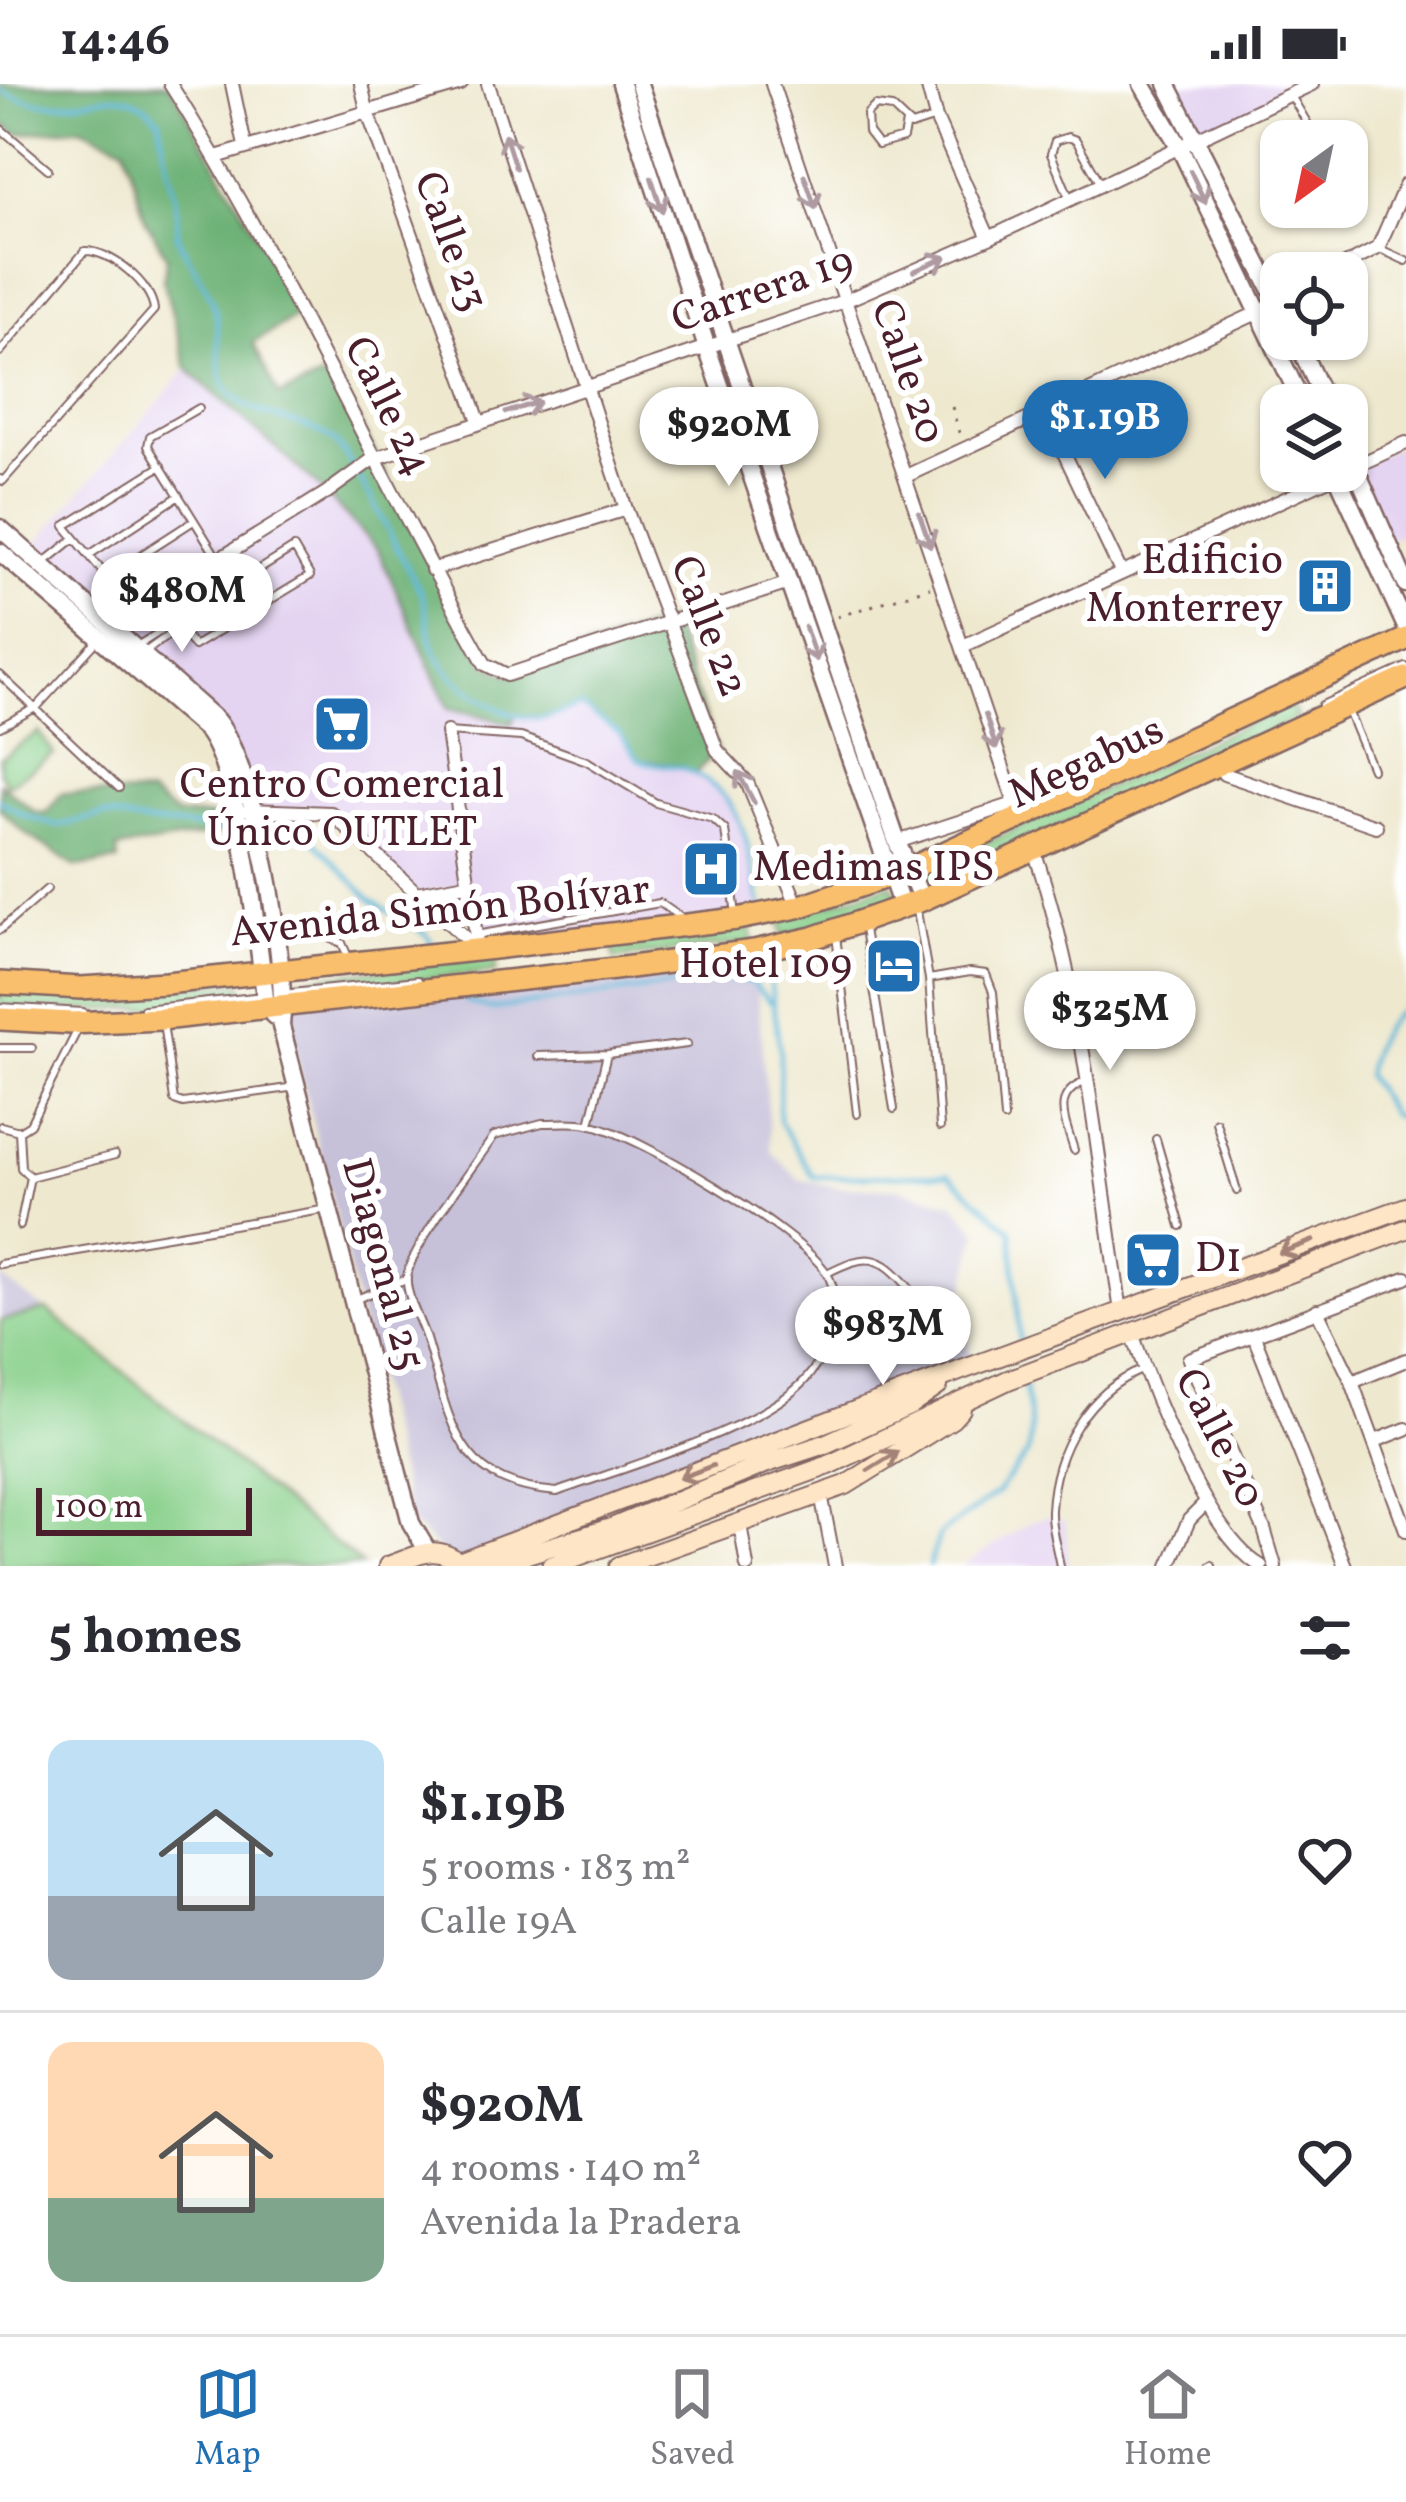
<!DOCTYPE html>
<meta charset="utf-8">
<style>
:root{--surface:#fff;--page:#f7f7f7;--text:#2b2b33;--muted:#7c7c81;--line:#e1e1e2;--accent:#1f6fb2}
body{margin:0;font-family:Vollkorn,serif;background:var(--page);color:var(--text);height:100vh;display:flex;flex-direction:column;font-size:45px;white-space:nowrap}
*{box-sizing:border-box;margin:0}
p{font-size:39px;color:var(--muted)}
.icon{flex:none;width:66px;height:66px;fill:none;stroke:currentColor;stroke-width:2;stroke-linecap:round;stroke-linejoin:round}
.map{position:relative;height:1482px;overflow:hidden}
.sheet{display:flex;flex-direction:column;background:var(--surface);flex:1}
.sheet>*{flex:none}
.needle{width:78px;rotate:213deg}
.controls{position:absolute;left:1260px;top:36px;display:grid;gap:24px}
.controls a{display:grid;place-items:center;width:108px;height:108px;border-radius:24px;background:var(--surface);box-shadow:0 3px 9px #0004;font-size:60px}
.scale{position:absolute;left:36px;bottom:30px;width:216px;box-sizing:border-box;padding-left:12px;border:6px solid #4a1f2b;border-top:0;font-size:33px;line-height:42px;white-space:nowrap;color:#4a1f2b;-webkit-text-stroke:9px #fff;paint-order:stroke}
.price{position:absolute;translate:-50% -102px;padding:0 27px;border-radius:42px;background:#fff;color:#222;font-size:39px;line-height:78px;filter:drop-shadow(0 3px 6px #0008)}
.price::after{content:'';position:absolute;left:50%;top:72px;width:36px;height:27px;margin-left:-18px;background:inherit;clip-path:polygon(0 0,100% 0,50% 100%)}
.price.current{background:var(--accent);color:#fff}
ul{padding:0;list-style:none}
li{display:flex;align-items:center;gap:36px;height:300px;padding:0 48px}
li+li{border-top:3px solid var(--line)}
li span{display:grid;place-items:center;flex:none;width:336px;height:240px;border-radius:24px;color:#555}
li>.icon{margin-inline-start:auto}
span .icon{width:144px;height:144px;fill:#fffc;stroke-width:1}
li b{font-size:51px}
h2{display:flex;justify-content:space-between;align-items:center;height:144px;padding:0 48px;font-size:51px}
.status{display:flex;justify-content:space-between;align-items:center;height:84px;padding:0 60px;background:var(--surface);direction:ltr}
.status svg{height:33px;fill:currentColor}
.tab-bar{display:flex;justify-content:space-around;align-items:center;height:168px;border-top:3px solid var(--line);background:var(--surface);font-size:33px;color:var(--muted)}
.tab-bar a{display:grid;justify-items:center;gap:6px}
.tab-bar .current{color:var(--accent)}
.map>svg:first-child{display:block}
</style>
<div class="status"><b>14:46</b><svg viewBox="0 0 49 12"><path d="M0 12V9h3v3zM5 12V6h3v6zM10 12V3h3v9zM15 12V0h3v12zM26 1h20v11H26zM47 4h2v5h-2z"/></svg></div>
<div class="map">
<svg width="1406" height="1482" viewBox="0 0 1406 1482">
<rect width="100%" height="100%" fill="#fff"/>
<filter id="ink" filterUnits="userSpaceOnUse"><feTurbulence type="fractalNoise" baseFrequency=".00833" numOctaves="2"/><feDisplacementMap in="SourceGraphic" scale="24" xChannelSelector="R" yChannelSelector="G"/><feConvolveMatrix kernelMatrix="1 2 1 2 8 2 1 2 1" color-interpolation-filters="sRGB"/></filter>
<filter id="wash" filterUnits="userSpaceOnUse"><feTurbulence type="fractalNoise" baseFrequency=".004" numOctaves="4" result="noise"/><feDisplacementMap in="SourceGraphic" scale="48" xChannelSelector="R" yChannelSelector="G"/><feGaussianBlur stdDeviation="2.7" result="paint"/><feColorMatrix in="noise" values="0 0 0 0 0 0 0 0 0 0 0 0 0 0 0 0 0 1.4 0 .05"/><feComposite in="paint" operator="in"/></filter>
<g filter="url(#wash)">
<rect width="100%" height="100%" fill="#eee8ce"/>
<path fill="#e4d3f1" d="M1167,0H1312L1196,53Z
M187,285L316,400L378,466L449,625L476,628L489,636L516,631L536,634L581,622L619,649L639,676L679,682L716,701L734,720L763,830L478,866L466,800L417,809L331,729L253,726L244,690L28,469Z
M1406,359V448L1387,457L1355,383Z
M1047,1433L1065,1437L1069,1482H963L1029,1439Z"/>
<path fill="#c6c0d9" d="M754,867L771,1067L798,1095L838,1103L898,1104L955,1120L978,1148L960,1226L973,1282L459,1478L441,1468L411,1439L284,920Z
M0,1193L46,1226L0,1237Z"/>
<path fill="#89d08b" stroke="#6a785b" stroke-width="3" d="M1290,620L1297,634L919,808L911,793Z
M39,648L54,670L8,701L0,689V674Z
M892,800L899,817L783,852L779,835Z
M750,842L753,858L614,875L612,860Z
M495,872L496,888L298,908L296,895Z
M242,899L243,915C161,925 83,929 0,923V907Z
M46,1226H47L363,1482H0V1237Z"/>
<path fill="#6eb277" stroke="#5c6851" stroke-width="3" d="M0,0H170L302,229L253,259L279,312L333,289L485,579L508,591L670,536L717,666L695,690L679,682L639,676L619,649L582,622L546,634L516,631L511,640C489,635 472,627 449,625L378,466L316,400L187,285L163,196L167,173L145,135L125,63L81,43L17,50L0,37Z
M0,699L34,727L46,729L62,709L150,711L176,731L218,733L223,745L222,749L117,765L118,777L76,783L23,747L0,725Z"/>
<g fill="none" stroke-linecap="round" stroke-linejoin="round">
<path stroke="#59b5d7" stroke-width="4.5" d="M0,7C23,17 49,22 74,18C113,13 130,3 160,36C162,76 181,112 177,152C188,177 207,197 215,225C219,242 218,287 223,298C239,335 304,333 333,356C352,372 404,478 420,507C428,525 427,543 433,562C446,597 498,633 536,634C551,635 567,626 581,622L619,649L639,676C654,683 671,679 685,685C749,713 745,761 761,821
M0,716L24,731L57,742L104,731L144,739L232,746
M243,747L303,751L314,757L371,816L427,851L434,863
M767,874L780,967L779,1037L814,1093L949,1090L1012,1147L1020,1261
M462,909L467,917L490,925L722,895L752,898L770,918
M1406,921C1381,942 1372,959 1366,991L1391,1030L1406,1037
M929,1482L940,1450L996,1410L1028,1369L1031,1343L1024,1296"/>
</g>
</g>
<g filter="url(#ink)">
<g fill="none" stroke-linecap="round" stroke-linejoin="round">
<defs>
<path id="service" d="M1290,10L1318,57
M906,39L903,54L878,61L868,48L867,30L875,22L892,24L911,42L933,35
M0,44L48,85
M1070,115L1051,70L1055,57L1068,53L1076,56L1101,100
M1378,164L1406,177
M0,268L85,167C110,166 152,200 154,226L3,397L0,395
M199,324L150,352L148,362L218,475
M161,382L65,442L107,493L192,438
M89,471L179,412
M45,478L75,454
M137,562L294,464L310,492L194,562L178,544L145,568
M0,591L119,704
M1322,621L1406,583
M1348,627L1372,685
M0,643L37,623L99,555
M447,648L521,653L587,677L656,719L713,735L725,746L736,831
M917,827L929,895L940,1043
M863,839L894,1025
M0,846L47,805
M476,851L660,819L683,835
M836,851L857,1030
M331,855L342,859L349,875
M929,895L970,888L986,890L993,908L1004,1034
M282,910L418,896
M0,923L83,928
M144,925L263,912
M163,939L174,1016L183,1019L296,1003
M0,964H32
M538,972L607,970L687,960
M1216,1038L1237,1107
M542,1039C557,1039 573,1037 588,1040C635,1048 800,1148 826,1188C845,1217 830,1265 810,1290C771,1343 622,1384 557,1408C454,1400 451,1337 426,1255C421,1238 405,1210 407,1193C410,1163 475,1081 494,1052Z
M590,1040L607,970
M1,1042L19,1047L30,1040L79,943
M19,1047L21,1084L30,1093L115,1071
M1156,1055L1181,1142
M1074,1066C1065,1036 1050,1009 1088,997
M20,1142L30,1093
M0,1180L328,1125
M827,1189C867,1169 880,1169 909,1204
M354,1216L406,1195
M1060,1482C1057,1464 1050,1444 1051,1426C1054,1365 1088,1307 1144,1285
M1210,1482L1212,1481"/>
<path id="minor" d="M170,0C288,186 376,388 485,580L507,591L789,499
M232,0L245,62
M361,0L367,26L479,337
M488,0L626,425L717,666L747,698L798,823
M772,0L1020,734
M927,0L936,34L989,154
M216,73L461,0
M1330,189L1378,164L1406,100
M1045,329L1121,488
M1347,386L1406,359
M906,392L1257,229L1281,214
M432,486L626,425
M111,542L326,409L373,375L847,216L989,154L1312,0
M963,562L1346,387
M447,648L478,866
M1220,680L1224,690L1376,742
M248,726L331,729L478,866
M897,758L1014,720
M1034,766C1084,914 1097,1073 1121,1227
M417,809L466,800
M1317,1226L1352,1298L1406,1446
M1132,1249C1152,1308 1207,1451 1261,1482
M1254,1252L1345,1482
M1352,1298L1406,1276
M1375,1357L1406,1345
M821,1410L835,1482
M740,1440L747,1482
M1169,1482L1189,1436L1206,1419
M1275,1482L1264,1445L1189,1275L1406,1194"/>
<path id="tertiary" d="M621,0L707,264L902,823
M639,0L897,758L922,816
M1142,0L1179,62L1303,321
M1167,0L1281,224
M1296,255L1327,321
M1347,365L1406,500
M1335,387L1406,543
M0,444L216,636C256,684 288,879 281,942L411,1439L427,1466
M0,468L206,646C240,688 259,862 266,922L274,932"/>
<path id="secondary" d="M459,1478L962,1286L1406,1123
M388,1482C418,1472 436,1457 463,1482
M489,1482L614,1443L767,1379L825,1360L911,1321L938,1302
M551,1482L829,1381L1008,1296L1406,1145
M619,1482L846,1401L952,1335L961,1325"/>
<path id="primary" d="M0,899L80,904L166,899L494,864L737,835L798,823L907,786L1406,555
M0,935L71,939L162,935L615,885L754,867L813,854L922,816L1406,594"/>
</defs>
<use href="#service" stroke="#836564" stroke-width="10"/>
<use href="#minor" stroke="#836564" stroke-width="16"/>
<use href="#tertiary" stroke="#836564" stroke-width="21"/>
<use href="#secondary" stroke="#836564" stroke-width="22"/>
<use href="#primary" stroke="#836564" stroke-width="26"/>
<path stroke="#836564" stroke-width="3" stroke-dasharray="3 9" stroke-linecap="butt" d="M952,323L960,352
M837,533L930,503"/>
<use href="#service" stroke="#fff" stroke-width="6"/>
<use href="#minor" stroke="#fff" stroke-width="12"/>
<use href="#tertiary" stroke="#fff" stroke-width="16"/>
<use href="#secondary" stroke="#fde5c5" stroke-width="18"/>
<use href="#primary" stroke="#f9bf6d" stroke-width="21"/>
</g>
<defs><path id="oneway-shaft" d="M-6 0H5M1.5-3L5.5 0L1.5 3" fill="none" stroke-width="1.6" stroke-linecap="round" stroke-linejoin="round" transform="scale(3)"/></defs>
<g stroke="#ae9aa0">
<use href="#oneway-shaft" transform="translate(510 67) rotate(-108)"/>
<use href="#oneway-shaft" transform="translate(1198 103) rotate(65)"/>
<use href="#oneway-shaft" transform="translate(810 108) rotate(71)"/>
<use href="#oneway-shaft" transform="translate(657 111) rotate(72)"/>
<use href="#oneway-shaft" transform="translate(930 180) rotate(-24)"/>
<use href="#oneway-shaft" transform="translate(523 323) rotate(-18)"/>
<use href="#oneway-shaft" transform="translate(925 446) rotate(71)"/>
<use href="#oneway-shaft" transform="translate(811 560) rotate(71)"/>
<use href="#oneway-shaft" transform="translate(991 648) rotate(72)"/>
<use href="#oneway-shaft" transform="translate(746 703) rotate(-118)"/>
</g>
<g stroke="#a48278">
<use href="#oneway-shaft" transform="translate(1296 1163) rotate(160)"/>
<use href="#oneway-shaft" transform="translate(883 1377) rotate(-32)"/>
<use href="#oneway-shaft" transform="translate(696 1388) rotate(159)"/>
</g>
</g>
<defs>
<symbol id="building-square" viewBox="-11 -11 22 22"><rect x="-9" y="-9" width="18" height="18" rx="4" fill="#1f6fb2" stroke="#fff"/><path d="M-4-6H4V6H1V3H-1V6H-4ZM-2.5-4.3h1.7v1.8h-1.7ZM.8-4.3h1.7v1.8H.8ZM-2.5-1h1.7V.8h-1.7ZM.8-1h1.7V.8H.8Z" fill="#fff"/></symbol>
<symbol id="supermarket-square" viewBox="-11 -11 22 22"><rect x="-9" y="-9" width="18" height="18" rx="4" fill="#1f6fb2" stroke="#fff"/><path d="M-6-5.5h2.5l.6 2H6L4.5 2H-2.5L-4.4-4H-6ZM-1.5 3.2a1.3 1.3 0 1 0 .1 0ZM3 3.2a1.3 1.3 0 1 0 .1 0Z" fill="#fff"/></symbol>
<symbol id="hospital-square" viewBox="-11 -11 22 22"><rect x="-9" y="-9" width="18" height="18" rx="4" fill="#1f6fb2" stroke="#fff"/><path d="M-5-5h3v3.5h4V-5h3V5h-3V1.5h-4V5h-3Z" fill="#fff"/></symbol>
<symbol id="hotel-square" viewBox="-11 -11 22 22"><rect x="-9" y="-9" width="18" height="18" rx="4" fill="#1f6fb2" stroke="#fff"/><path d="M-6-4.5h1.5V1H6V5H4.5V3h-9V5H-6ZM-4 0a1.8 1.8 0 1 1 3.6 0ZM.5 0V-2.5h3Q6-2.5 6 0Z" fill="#fff"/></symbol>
</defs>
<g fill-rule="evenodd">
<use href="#building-square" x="1292" y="469" width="66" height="66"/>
<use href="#supermarket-square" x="309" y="607" width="66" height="66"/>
<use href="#hospital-square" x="678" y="752" width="66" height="66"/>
<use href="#hotel-square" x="861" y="849" width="66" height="66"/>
<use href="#supermarket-square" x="1120" y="1143" width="66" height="66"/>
</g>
<g text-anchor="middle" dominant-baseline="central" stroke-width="12" stroke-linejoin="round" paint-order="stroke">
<g font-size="42" fill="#4a1f2b" stroke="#fff">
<text transform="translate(449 158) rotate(70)">Calle 23</text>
<text transform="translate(763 208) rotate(-19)">Carrera 19</text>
<text transform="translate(906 288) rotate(71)">Calle 20</text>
<text transform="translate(386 323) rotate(64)">Calle 24</text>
<text transform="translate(707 543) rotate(69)">Calle 22</text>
<text transform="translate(1087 680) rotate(-25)">Megabus</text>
<text transform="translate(440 829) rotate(-6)">Avenida Simón Bolívar</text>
<text transform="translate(381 1181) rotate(75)">Diagonal 25</text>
<text transform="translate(1218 1355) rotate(63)">Calle 20</text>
</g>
<g font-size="42" fill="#4a1f2b" stroke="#fff" text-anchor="end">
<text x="1283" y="478">Edificio<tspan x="1283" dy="48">Monterrey</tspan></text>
<text x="342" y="702" text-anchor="middle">Centro Comercial<tspan x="342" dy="48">Único OUTLET</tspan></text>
<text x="753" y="785" text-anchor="start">Medimas IPS</text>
<text x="852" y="882">Hotel 109</text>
<text x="1195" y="1176" text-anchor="start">D1</text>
</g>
</g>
</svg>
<div class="controls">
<a><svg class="needle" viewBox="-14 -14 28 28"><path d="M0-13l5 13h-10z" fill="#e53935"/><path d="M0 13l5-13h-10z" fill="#7c7c81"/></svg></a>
<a><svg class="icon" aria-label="locate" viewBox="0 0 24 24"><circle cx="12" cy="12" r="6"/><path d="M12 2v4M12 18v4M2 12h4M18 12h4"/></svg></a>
<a><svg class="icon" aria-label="layers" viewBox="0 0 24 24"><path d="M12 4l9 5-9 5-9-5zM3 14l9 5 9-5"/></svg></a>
</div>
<div class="scale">100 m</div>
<b class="price current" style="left:1105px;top:398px">$1.19B</b>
<b class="price" style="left:729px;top:405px">$920M</b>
<b class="price" style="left:182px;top:571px">$480M</b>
<b class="price" style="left:1110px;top:989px">$325M</b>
<b class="price" style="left:883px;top:1304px">$983M</b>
</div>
<section class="sheet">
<h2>5 homes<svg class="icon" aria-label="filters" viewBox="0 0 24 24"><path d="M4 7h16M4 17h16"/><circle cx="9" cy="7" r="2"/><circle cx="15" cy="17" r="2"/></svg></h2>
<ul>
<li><span style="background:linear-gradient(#bfe0f5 65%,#9aa5b1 0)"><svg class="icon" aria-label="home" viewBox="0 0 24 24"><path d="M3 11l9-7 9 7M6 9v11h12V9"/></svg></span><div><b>$1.19B</b><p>5 rooms · 183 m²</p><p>Calle 19A</p></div><svg class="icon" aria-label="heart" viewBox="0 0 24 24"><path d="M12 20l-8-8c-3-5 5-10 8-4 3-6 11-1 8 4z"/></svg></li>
<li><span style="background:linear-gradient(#ffd9b3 65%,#7fa58c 0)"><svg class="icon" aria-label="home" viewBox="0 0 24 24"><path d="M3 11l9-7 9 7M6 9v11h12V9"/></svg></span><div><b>$920M</b><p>4 rooms · 140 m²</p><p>Avenida la Pradera</p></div><svg class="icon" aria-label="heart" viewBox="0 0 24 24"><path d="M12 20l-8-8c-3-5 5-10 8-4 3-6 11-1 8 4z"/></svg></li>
</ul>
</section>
<nav class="tab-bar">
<a class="current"><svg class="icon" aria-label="map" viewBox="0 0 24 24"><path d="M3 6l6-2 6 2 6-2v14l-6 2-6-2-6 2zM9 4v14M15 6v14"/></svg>Map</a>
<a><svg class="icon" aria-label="saved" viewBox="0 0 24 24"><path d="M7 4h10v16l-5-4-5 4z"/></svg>Saved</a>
<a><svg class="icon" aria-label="home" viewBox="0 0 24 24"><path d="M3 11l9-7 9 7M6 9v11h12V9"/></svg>Home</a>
</nav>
